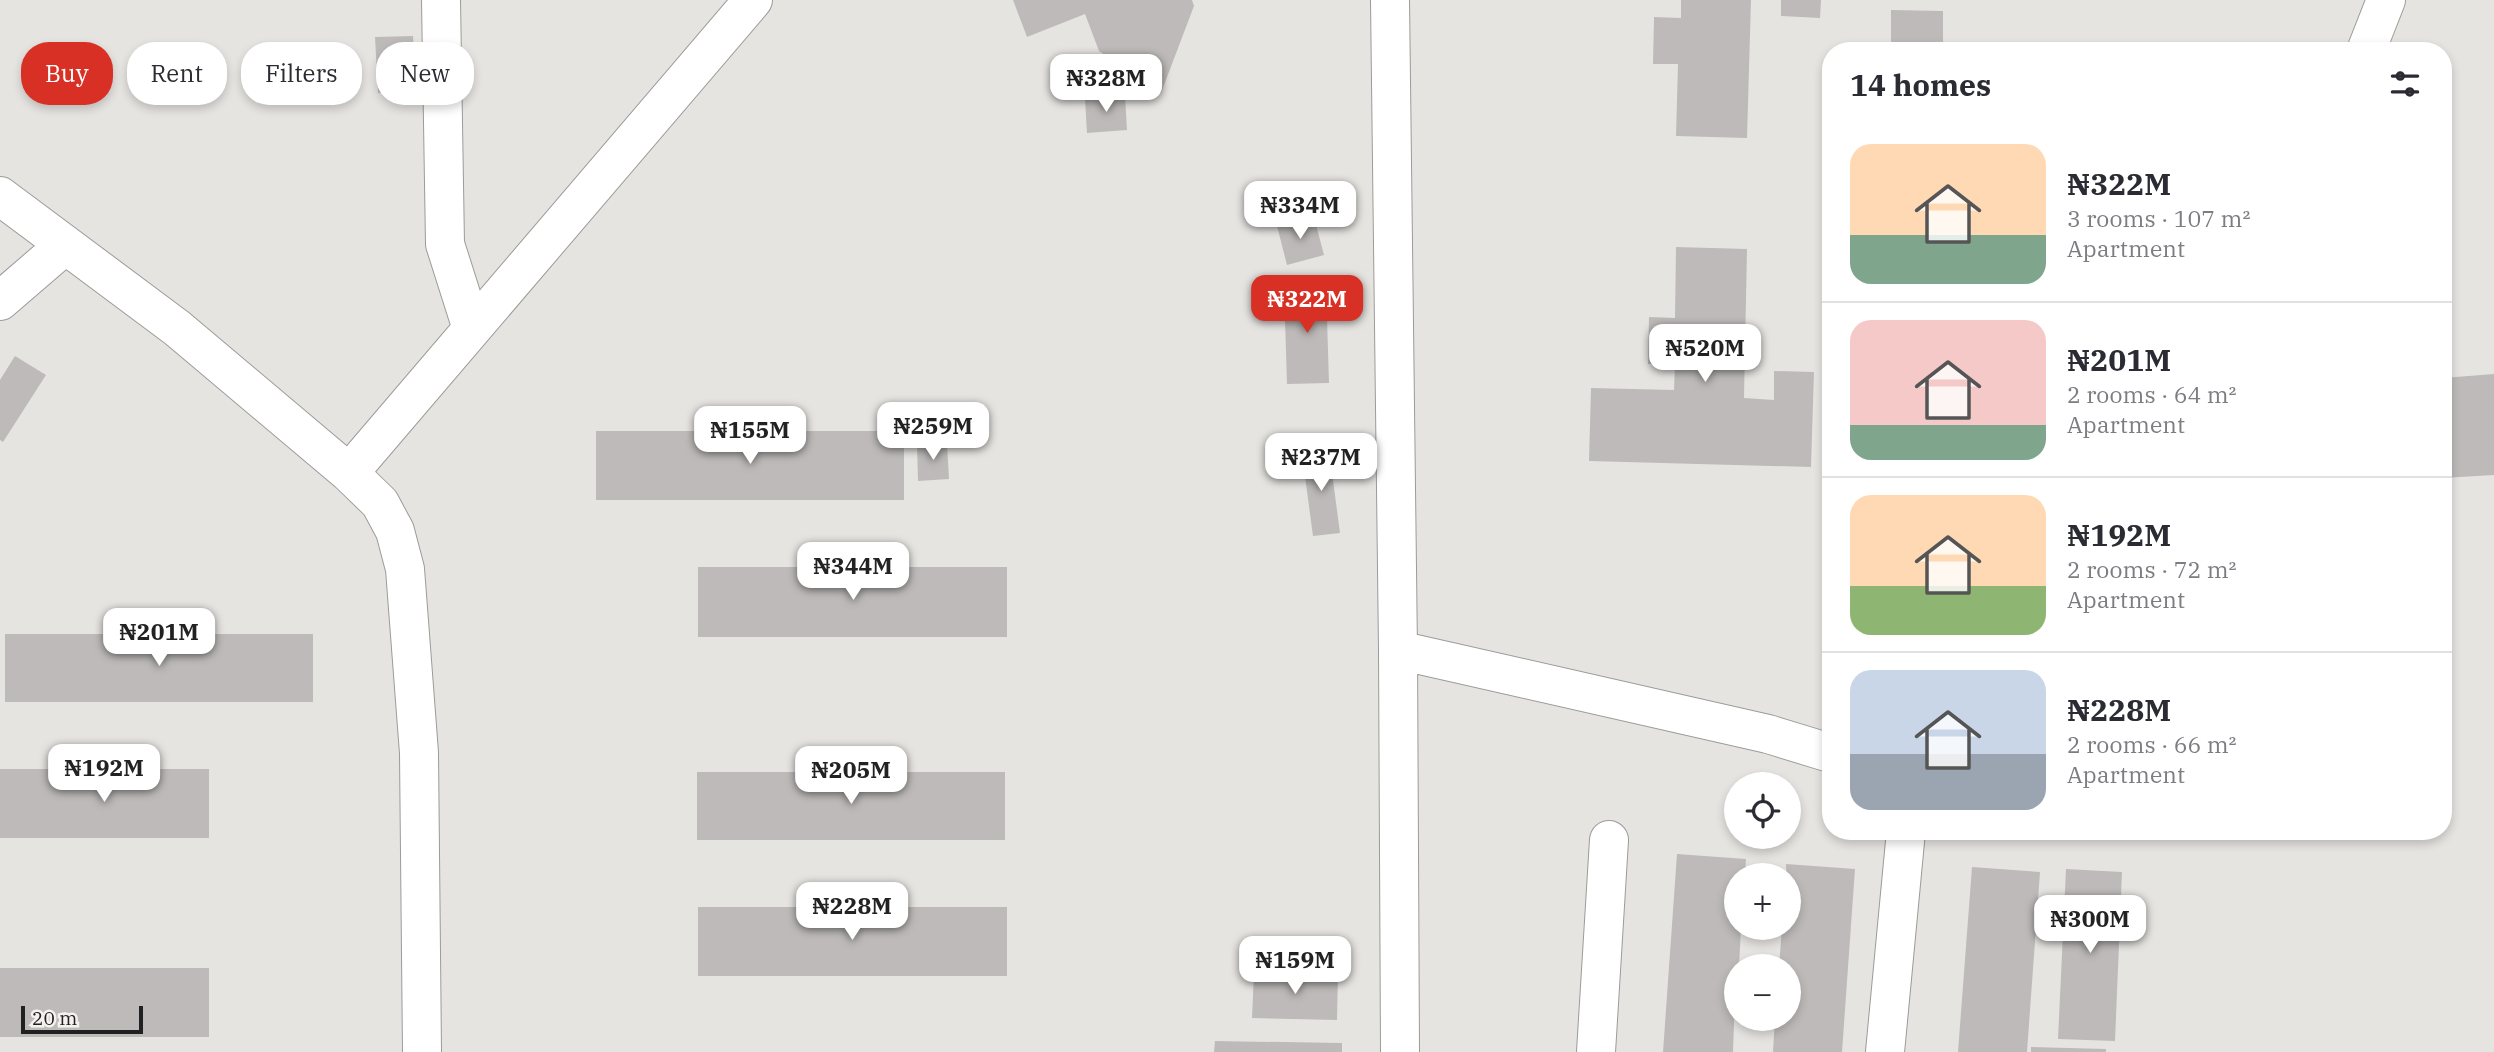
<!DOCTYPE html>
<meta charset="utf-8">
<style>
:root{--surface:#fff;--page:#f2f2f3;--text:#2b2b33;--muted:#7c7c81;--line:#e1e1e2;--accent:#d93025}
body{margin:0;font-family:"IBM Plex Serif",serif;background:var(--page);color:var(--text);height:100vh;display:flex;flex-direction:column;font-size:26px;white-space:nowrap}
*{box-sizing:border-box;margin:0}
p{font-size:23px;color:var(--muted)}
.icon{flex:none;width:38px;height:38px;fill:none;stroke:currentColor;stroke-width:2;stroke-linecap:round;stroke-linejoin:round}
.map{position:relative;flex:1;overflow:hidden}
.sheet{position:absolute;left:1822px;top:42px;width:630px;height:798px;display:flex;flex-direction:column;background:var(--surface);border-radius:28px;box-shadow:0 4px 10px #0003}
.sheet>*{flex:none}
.banner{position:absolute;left:21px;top:42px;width:665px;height:63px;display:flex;gap:14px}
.buttons{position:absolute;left:1724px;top:772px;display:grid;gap:14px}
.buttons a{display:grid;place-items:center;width:77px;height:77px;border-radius:50%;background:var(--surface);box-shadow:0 4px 10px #0003;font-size:35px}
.scale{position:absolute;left:21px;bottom:18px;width:122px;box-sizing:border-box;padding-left:7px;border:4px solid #222121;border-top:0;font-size:19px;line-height:24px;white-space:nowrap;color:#222121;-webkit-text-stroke:5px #f4f1ef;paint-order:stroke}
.price{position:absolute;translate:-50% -60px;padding:0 16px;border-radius:14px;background:#fff;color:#222;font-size:23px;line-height:46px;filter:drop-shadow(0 2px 4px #0008)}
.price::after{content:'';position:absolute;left:50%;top:42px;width:21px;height:16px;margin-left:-10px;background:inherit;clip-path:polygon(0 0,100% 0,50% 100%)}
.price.on{background:var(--accent);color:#fff}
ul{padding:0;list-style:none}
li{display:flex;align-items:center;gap:21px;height:175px;padding:0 28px}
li+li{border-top:2px solid var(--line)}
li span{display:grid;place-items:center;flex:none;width:196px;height:140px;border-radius:21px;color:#555}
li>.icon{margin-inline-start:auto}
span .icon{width:84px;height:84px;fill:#fffc;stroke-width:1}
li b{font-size:30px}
h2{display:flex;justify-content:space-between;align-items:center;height:84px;padding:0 28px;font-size:30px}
.pill{padding:0 24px;border-radius:28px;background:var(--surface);box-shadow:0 4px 10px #0003;font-size:24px;line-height:63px}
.pill.on{background:var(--accent);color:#fff}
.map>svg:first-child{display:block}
</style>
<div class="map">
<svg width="2494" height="1052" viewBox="0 0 2494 1052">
<rect width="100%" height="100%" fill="#e6e4e1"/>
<path fill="#bebaba" d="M1013,0H1192L1194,6L1161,93L1099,51L1085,14L1027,37Z
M1681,0H1751L1747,138L1676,136L1678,64H1653L1654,17L1681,18Z
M1781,0H1821L1820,18L1781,16Z
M1891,10L1943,11V51H1891Z
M413,36L416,92L378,93L375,37Z
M1125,96L1127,130L1087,133L1085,99Z
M1314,217L1324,255L1287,265L1277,226Z
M1676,247L1747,249L1744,398L1774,400V371L1814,372L1811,467L1589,461L1591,388L1674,390L1675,365L1648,364L1649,317L1675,318Z
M1326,285L1329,383L1287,384L1284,287Z
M15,356L46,375L3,442L0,440V380Z
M2494,374V475L2443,478V378Z
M596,431H904V500H596Z
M947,443L949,479L918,481L917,444Z
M1329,450L1340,533L1313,536L1302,454Z
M698,567H1007V637H698Z
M5,634H313V702H5Z
M0,769H209V838H0Z
M697,772H1005V840H697Z
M1677,854L1746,859L1745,875H1736V928H1741L1739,966H1736L1733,1052H1663Z
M1786,864L1855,869L1842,1052H1773L1775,1018H1788V966H1779L1782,928H1788Z
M1972,867L2040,872L2027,1052H1958Z
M2066,869L2122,872L2115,1041L2058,1039Z
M698,907H1007V976H698Z
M0,968H209V1037H0Z
M1254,972L1338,974L1337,1020L1252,1018Z
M1215,1041L1342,1043V1052H1214Z
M2031,1047L2106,1049V1052H2031Z"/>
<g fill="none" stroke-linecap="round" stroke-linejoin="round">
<defs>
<path id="minor" d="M441,0L445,244L472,329
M1390,0L1398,650L1400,1052
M2366,51L2386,0
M0,196L177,328L349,473L380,503L395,531L405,569L419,753L422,1052
M0,301L65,245
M349,473L753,0
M1398,650L1768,734L1830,753
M1596,1052L1609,840
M1885,1052L1906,831"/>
</defs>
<use href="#minor" stroke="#9d9b99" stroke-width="40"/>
<use href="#minor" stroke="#fff" stroke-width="38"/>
</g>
</svg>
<div class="buttons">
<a><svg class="icon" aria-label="locate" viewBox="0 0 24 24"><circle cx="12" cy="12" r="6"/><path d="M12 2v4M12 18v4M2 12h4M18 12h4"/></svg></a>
<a>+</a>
<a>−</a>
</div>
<div class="scale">20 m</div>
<b class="price" style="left:1106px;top:114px">₦328M</b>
<b class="price" style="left:1300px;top:241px">₦334M</b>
<b class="price on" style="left:1307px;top:335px">₦322M</b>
<b class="price" style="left:1705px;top:384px">₦520M</b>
<b class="price" style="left:933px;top:462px">₦259M</b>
<b class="price" style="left:750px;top:466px">₦155M</b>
<b class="price" style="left:1321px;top:493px">₦237M</b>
<b class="price" style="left:853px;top:602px">₦344M</b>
<b class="price" style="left:159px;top:668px">₦201M</b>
<b class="price" style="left:104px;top:804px">₦192M</b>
<b class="price" style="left:851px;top:806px">₦205M</b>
<b class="price" style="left:852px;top:942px">₦228M</b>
<b class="price" style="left:2090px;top:955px">₦300M</b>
<b class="price" style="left:1295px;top:996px">₦159M</b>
<div class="banner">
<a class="pill on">Buy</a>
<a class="pill">Rent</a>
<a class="pill">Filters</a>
<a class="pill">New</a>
</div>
<section class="sheet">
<h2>14 homes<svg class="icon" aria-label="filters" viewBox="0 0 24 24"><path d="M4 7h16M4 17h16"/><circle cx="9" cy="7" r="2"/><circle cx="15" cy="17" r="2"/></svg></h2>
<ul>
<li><span style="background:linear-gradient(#ffd9b3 65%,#7fa58c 0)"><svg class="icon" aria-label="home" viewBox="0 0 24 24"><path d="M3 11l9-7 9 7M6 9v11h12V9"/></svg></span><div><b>₦322M</b><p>3 rooms · 107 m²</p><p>Apartment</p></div></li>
<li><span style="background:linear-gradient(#f6c9c9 75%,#7fa58c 0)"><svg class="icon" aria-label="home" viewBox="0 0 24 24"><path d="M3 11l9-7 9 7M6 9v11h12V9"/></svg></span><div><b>₦201M</b><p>2 rooms · 64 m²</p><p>Apartment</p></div></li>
<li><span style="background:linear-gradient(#ffd9b3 65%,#8fb573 0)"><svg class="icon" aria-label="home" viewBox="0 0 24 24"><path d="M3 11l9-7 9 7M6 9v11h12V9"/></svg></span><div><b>₦192M</b><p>2 rooms · 72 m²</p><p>Apartment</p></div></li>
<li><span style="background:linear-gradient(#c9d6e8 60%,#9aa5b1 0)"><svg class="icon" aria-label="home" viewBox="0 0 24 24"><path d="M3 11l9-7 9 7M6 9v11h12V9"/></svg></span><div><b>₦228M</b><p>2 rooms · 66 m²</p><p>Apartment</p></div></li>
</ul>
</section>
</div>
